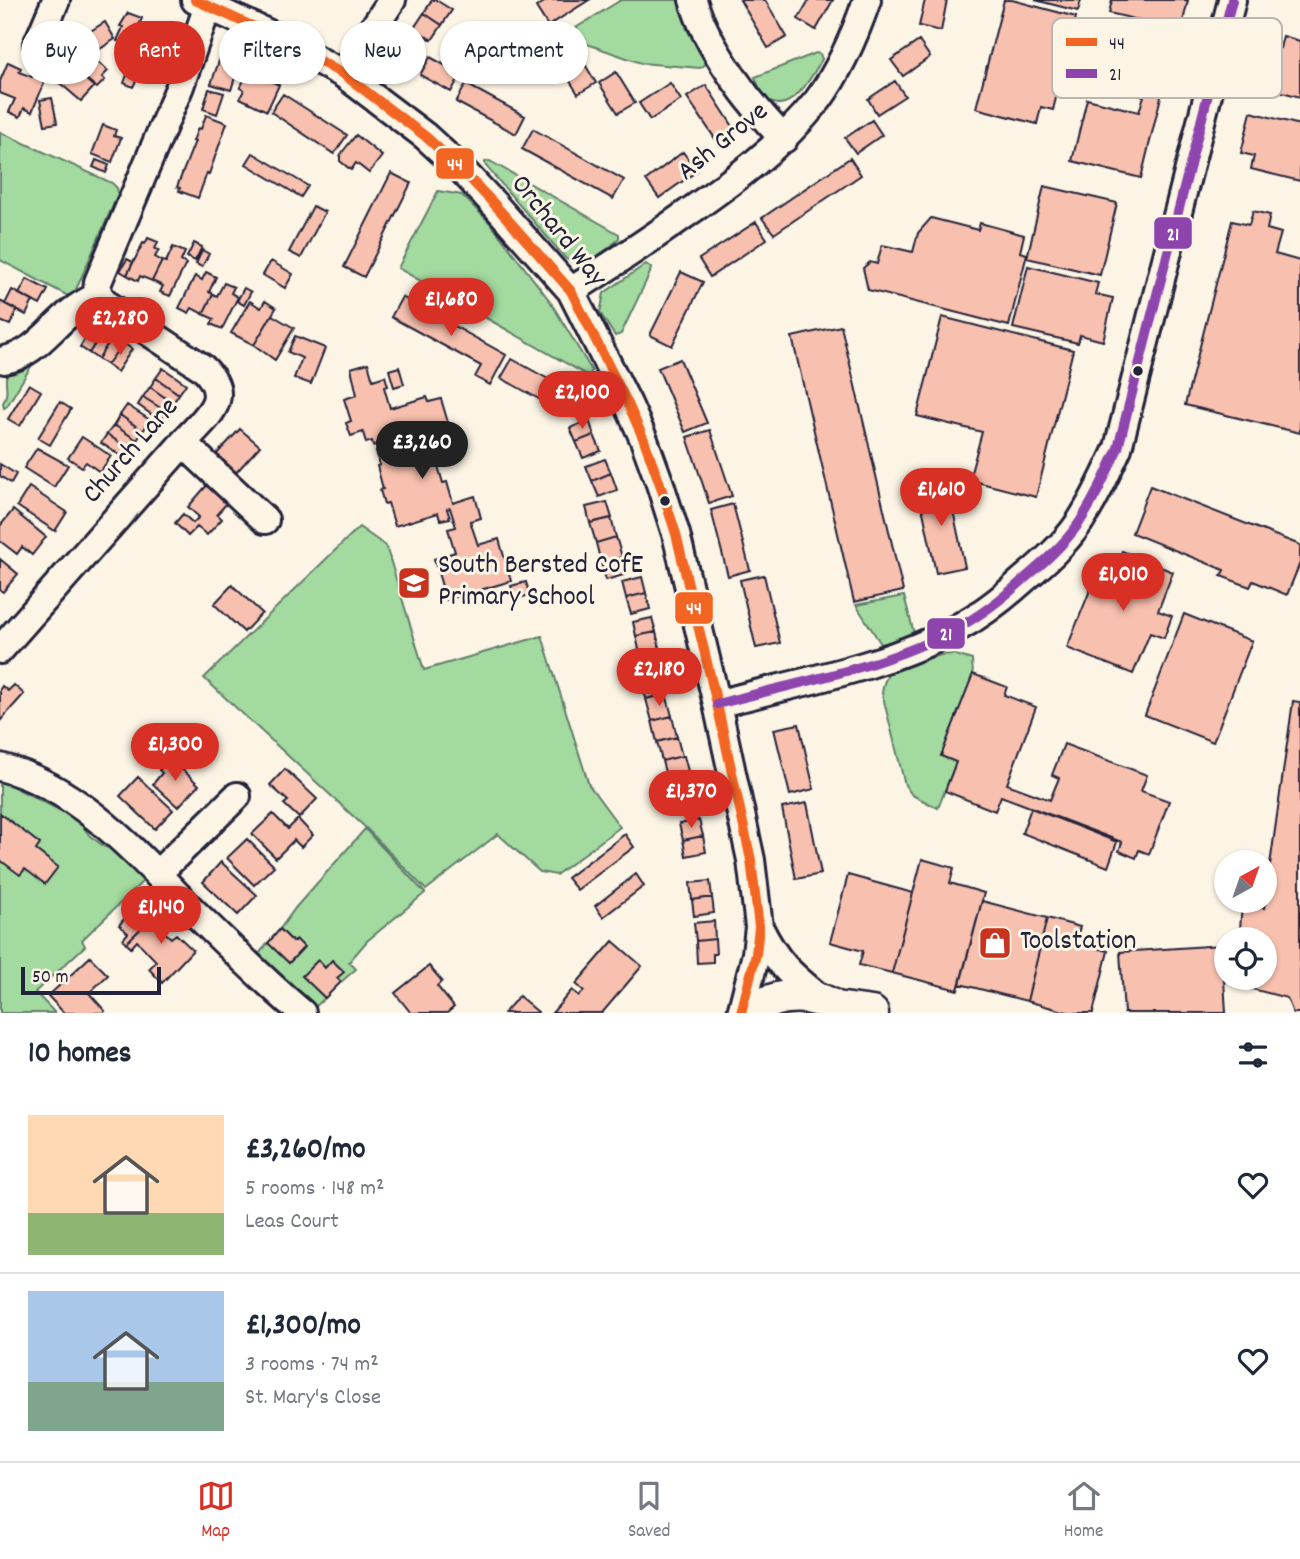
<!DOCTYPE html>
<meta charset="utf-8">
<style>
:root{--surface:#fff;--page:#f6f6f7;--text:#1f2937;--muted:#747a83;--line:#e0e1e3;--accent:#d93025}
body{margin:0;font-family:Dekko,sans-serif;background:var(--page);color:var(--text);height:100vh;display:flex;flex-direction:column;font-size:26px;white-space:nowrap}
*{box-sizing:border-box;margin:0}
p{font-size:23px;color:var(--muted)}
.icon{flex:none;width:38px;height:38px;fill:none;stroke:currentColor;stroke-width:2;stroke-linecap:round;stroke-linejoin:round}
.map{position:relative;height:1013px;overflow:hidden}
.panel{display:flex;flex-direction:column;background:var(--surface);flex:1}
.panel>*{flex:none}
.hud{position:absolute;left:21px;top:21px;width:700px;height:63px;display:flex;gap:14px}
.needle{width:46px;rotate:40deg}
.fabs{position:absolute;left:1214px;top:850px;display:grid;gap:14px}
.fabs a{display:grid;place-items:center;width:63px;height:63px;border-radius:50%;background:var(--surface);box-shadow:0 2px 5px #0004;font-size:35px}
.scale{position:absolute;left:21px;bottom:18px;width:140px;box-sizing:border-box;padding-left:7px;border:4px solid #22223b;border-top:0;font-size:19px;line-height:24px;white-space:nowrap;color:#22223b;-webkit-text-stroke:5px #fcf5e5;paint-order:stroke}
.price{position:absolute;translate:-50% -60px;padding:0 16px;border-radius:24px;background:var(--accent);color:#fff;font-size:23px;line-height:46px;filter:drop-shadow(0 2px 4px #0008)}
.price::after{content:'';position:absolute;left:50%;top:42px;width:21px;height:16px;margin-left:-10px;background:inherit;clip-path:polygon(0 0,100% 0,50% 100%)}
.price.current{background:#222;color:#fff}
ul{padding:0;list-style:none}
li{display:flex;align-items:center;gap:21px;height:175px;padding:0 28px}
li+li{border-top:2px solid var(--line)}
li span{display:grid;place-items:center;flex:none;width:196px;height:140px;border-radius:0px;color:#555}
li>.icon{margin-inline-start:auto}
span .icon{width:84px;height:84px;fill:#fffc;stroke-width:1}
li b{font-size:30px}
h2{display:flex;justify-content:space-between;align-items:center;height:84px;padding:0 28px;font-size:30px}
.chip{padding:0 24px;border-radius:32px;background:var(--surface);box-shadow:0 2px 5px #0004;font-size:24px;line-height:63px}
.chip.current{background:var(--accent);color:#fff}
.dock{display:flex;justify-content:space-around;align-items:center;height:98px;border-top:2px solid var(--line);background:var(--surface);font-size:19px;color:var(--muted)}
.dock a{display:grid;justify-items:center;gap:4px}
.dock .current{color:var(--accent)}
.map>svg:first-child{display:block}
</style>
<div class="map">
<svg width="1300" height="1013" viewBox="0 0 1300 1013">
<rect width="100%" height="100%" fill="#fcf5e5"/>
<filter id="ink" filterUnits="userSpaceOnUse"><feTurbulence type="fractalNoise" baseFrequency=".0143" numOctaves="2"/><feDisplacementMap in="SourceGraphic" scale="14" xChannelSelector="R" yChannelSelector="G"/><feConvolveMatrix kernelMatrix="1 2 1 2 8 2 1 2 1" color-interpolation-filters="sRGB"/></filter>
<g filter="url(#ink)">
<path fill="#a3da9f" stroke="#627e6d" stroke-width="2" d="M621,0H678L687,29L706,64L700,68L641,63L570,38L566,34Z
M816,53L820,54L822,59C814,73 791,116 769,101C762,96 758,85 755,77Z
M0,132L112,183L117,188L118,194L75,292L70,297L0,260Z
M490,161L619,234V238C608,251 583,269 566,259L485,165V162Z
M438,191L462,195L490,223L550,301L592,371L590,374H585L398,268Z
M646,264L651,268L650,273L621,334L615,336L600,313L604,293Z
M41,350L7,406L4,408L3,403C11,389 2,382 8,369Z
M359,527L386,546L424,670L542,636L589,785L620,827L556,875L540,872L498,834L426,890L367,829L204,678Z
M904,596L915,637L881,644L856,605Z
M953,654L972,660L973,674L941,756L956,762L938,808L912,795L905,785L882,693C883,682 886,674 895,668L941,655Z
M0,780L77,819L90,836L105,847L112,848L140,872L143,881L82,940L85,946L35,992L55,1013H0Z
M365,829L425,893L367,941L349,962L356,969L341,982L337,978L344,971L333,961L325,968L318,961L303,976L325,998L314,1008L257,956L268,943L289,963L303,947L296,940L293,942L280,929L296,907Z"/>
<path fill="#f8c0ae" stroke="#22223b" stroke-width="2" d="M436,0L452,10L442,25L424,13L432,0Z
M548,0H589L548,26L536,7Z
M740,0H765L787,37L768,48Z
M809,0H833L816,30L798,19Z
M925,0H947L941,31L919,26Z
M1004,0H1012L1076,17L1053,110L1041,107L1037,124L976,108Z
M1035,0H1081L1078,11Z
M1112,0H1188L1181,30L1109,13Z
M128,13L142,18L140,23L146,25L135,55L118,48L120,42L117,41L123,27L120,26Z
M424,13L442,25L432,40L414,28Z
M105,22L115,39L100,49L89,32Z
M154,24L167,29L157,54L154,53L151,61L135,55L146,25L152,28Z
M536,30L557,63L536,75L516,43Z
M1105,30L1157,43L1154,56L1170,60L1141,178L1072,161L1087,99L1139,112L1144,96L1091,83Z
M1283,36L1300,41V97L1257,85L1267,45L1280,48Z
M88,38L100,49L93,56L82,45Z
M919,41L930,57L903,76L891,60Z
M82,48L108,71L102,77L105,80L97,88L71,66L76,60L73,57Z
M577,51L596,83L578,94L558,62Z
M430,57L461,74L451,92L420,75Z
M220,58L239,65L231,90L211,84Z
M8,62L21,68L19,72L32,77L34,74L46,79L32,112L24,108L20,117L9,112L15,99L0,93V81Z
M71,66L94,87L81,101L54,78L64,67L68,70Z
M249,70L279,85L267,111L240,98L244,90L240,88Z
M616,72L635,103L618,113L599,83Z
M127,75L137,79L133,87L124,83Z
M895,81L905,96L877,114L868,99Z
M670,83L681,100L650,120L639,103Z
M466,84L525,116L516,134L456,102Z
M706,85L736,131L718,143L687,97Z
M209,89L224,93L217,114L203,109Z
M283,94L347,135L334,154L271,112Z
M52,98L57,123L45,125L40,100Z
M1251,112L1300,125V181L1251,169L1254,156L1241,153Z
M206,115L227,123L209,174L207,173L198,198L179,191L180,188L177,187L195,141H193L198,128L201,129Z
M872,120L882,135L856,153L845,138Z
M103,125L116,130L114,136L121,138L112,162L92,154Z
M533,129L624,180L613,199L522,149Z
M356,135L382,156L369,173L356,163L351,170L340,161V155Z
M683,152L697,171L659,198L646,180Z
M253,153L308,186L301,197L246,164Z
M850,158L861,175L774,234L762,218Z
M96,160L109,165L106,173L93,167Z
M391,173L411,183L364,277L344,267Z
M1044,186L1117,203L1100,275L1027,258Z
M313,206L325,212L301,258L289,252Z
M1253,211L1270,215L1267,229L1281,233L1275,254L1300,261V433L1185,405L1232,221L1249,225Z
M931,218L978,230L980,223L1024,235L1020,252L1027,254L1009,326L868,290L863,268L870,262L877,264L882,245L913,252L918,233Z
M756,222L767,239L710,277L699,259Z
M148,238L158,242L155,249L159,250L155,257L162,261L152,281L140,276L138,281L127,275L143,243L145,244Z
M194,243L202,247L195,261L187,257Z
M173,247L185,252L181,261L186,264L170,296L160,292L163,286L152,281L162,261L166,262Z
M202,250L209,254L202,267L196,264Z
M127,259L133,262L127,275L120,271Z
M271,261L293,274L285,288L263,275Z
M1028,266L1098,283L1095,294L1113,298L1103,341L1080,335L1078,343L1013,328Z
M206,272L216,277L209,292L213,294L203,314L192,308L189,313L179,308L195,276L202,280Z
M681,272L703,282L672,346L650,335Z
M27,279L48,290L40,305L19,294Z
M224,283L234,287L231,293L238,297L222,329L211,324L214,319L203,314L213,294L217,296Z
M244,288L251,292L244,305L237,301Z
M12,290L33,301L26,315L5,304Z
M402,297L506,355L490,385L475,377L481,366L391,317Z
M0,301L17,310L10,325L0,321Z
M250,301L261,308L265,301L276,308L254,345L231,333Z
M272,315L294,328L275,360L254,345Z
M942,317L1073,350L1036,497L969,480L982,432L917,416Z
M94,324L104,330L89,353L80,347Z
M841,326L903,591L854,602L792,337Z
M104,330L113,336L98,359L89,353Z
M113,336L123,343L107,365L98,359Z
M295,336L325,348L311,384L294,378L302,358L288,352Z
M123,343L132,349L117,372L107,365Z
M512,359L577,395L566,414L501,378Z
M680,359L707,423L685,432L658,368Z
M368,363L373,380L385,376L388,386L384,387L390,408L427,397L429,402L441,399L449,426L434,431L440,447L433,449L443,483L447,482L453,503L475,496L481,518L470,521L478,545L499,539L511,581L446,600L434,559L455,552L448,529L456,527L450,508L447,509L450,518L440,520L438,513L395,526L388,503L384,504L380,490L383,489L377,466L380,465L376,451L380,450L378,444L373,446L372,441L366,443L363,432L351,436L346,423L351,421L344,399L357,395L351,368Z
M399,367L404,384L394,387L389,370Z
M163,368L186,384L179,394L156,378Z
M156,378L179,394L173,403L150,387Z
M29,384L41,391L20,426L8,419Z
M150,387L173,403L167,412L143,397Z
M143,397L167,412L161,421L138,405Z
M60,402L71,409L50,445L38,438Z
M127,405L150,420L143,431L120,415Z
M120,415L143,431L137,440L114,425Z
M589,420L594,435L576,442L570,428Z
M114,425L137,440L130,450L107,434Z
M240,429L260,446L233,476L213,458Z
M710,430L732,496L709,503L687,437Z
M107,434L130,450L125,458L101,443Z
M594,435L601,451L583,458L576,442Z
M82,437L111,456L100,472L86,462L82,467L68,458Z
M37,448L68,465L54,487L24,468Z
M605,459L611,473L592,481L586,466Z
M0,464L16,474L11,483L0,476Z
M611,473L617,490L599,497L592,481Z
M947,482L965,567L936,573L918,488Z
M208,484L228,502L217,514L222,519L207,535L197,527L188,536L175,523L183,514L193,523L199,517L188,507Z
M1150,486L1300,545V563L1287,595L1253,581L1250,587L1221,576L1224,570L1132,533Z
M29,487L67,512L55,531L17,506Z
M607,502L612,518L590,523L586,507Z
M733,504L750,570L728,576L711,510Z
M13,510L46,537L32,555L22,547L17,554L0,541V526Z
M611,518L616,537L596,543L590,523Z
M616,537L622,557L601,563L596,543Z
M1122,551L1173,572L1158,611L1172,616L1164,638L1150,633L1133,674L1067,648L1098,570L1112,576Z
M623,557L627,574L606,580L601,563Z
M0,559L18,574L3,592L0,590Z
M764,575L780,643L756,648L740,580Z
M642,577L646,593L626,598L622,582Z
M526,582L530,595L515,599L511,586Z
M232,585L262,613L244,632L214,604Z
M646,593L650,609L631,614L626,598Z
M1184,614L1252,641L1213,742L1145,715Z
M652,618L656,632L636,636L633,622Z
M656,632L660,649L640,654L636,636Z
M660,656L664,671L641,677L637,662Z
M661,672L666,694L646,699L641,677Z
M973,674L1007,687L1004,695L1036,707L1007,784L1050,800L1059,778L1052,775L1064,744L1147,775L1141,791L1169,801L1149,854L1139,850L1136,858L1119,851L1122,842L1001,796L995,811L945,791L956,762L941,756Z
M14,685L24,694L0,721V689L2,686L8,691Z
M666,694L672,716L652,721L646,699Z
M1293,701L1300,702V1013H1293L1287,998L1252,989L1248,978H1265V940H1239L1242,905L1264,908Z
M672,716L677,737L657,742L652,721Z
M799,724L814,789L790,795L774,729Z
M677,737L682,756L662,761L657,742Z
M682,756H684L688,771L666,776L662,761Z
M170,758L199,785L178,807L153,784L162,773L159,770Z
M285,769L317,799L299,818L284,804L288,801L270,785Z
M138,777L173,810L155,829L120,796Z
M690,779L694,796L674,801L670,784Z
M694,796L697,811L678,816L674,801Z
M807,803L821,874L796,879L782,808Z
M1031,808L1117,842L1108,867L1022,833Z
M0,813L40,844L36,850L58,867L45,884L25,869L20,875L0,860Z
M273,814L288,829L298,819L313,835L301,847L294,840L276,858L252,834Z
M699,820L703,836L683,840L679,824Z
M625,834L634,847L577,890L567,878Z
M703,836L706,852L686,856L683,840Z
M247,839L274,866L254,885L227,858Z
M922,859L954,868L950,883L984,893L958,990L892,973Z
M221,862L257,895L238,915L203,882Z
M636,874L644,886L603,917L595,906Z
M848,875L913,893L892,973L859,965L863,951L830,942Z
M710,881L712,897L692,900L690,883Z
M712,897L714,913L694,916L692,900Z
M982,901L1047,918L1027,1001L960,984Z
M141,906L153,917L126,943L123,939L128,933L119,925L126,917L128,920Z
M162,908L170,915L159,927L171,938L176,934L193,950L162,983L149,969L156,961L137,941L131,948L126,943Z
M1047,918L1080,927L1075,943L1108,951L1093,1013H1070L1027,1001Z
M714,921L715,939L696,941L694,923Z
M280,929L293,942L296,939L304,947L289,963L268,943Z
M715,939L716,954H713V962L697,963L696,941Z
M613,941L642,966L602,1013H552L572,990L579,996L584,991L576,984Z
M1222,945L1226,1013H1124L1120,952Z
M90,957L108,975L89,993L105,1011L103,1013H64L48,996Z
M318,960L325,968L332,960L344,972L337,978L341,982L325,998L302,976Z
M429,966L442,981L437,986L454,1007L447,1013H411L395,993Z
M519,996L538,1012L537,1013H504Z"/>
<g fill="none" stroke-linecap="round" stroke-linejoin="round">
<defs>
<path id="minor" d="M195,0L274,36L343,74L425,136L460,168L495,205L571,291L628,404L644,440L660,484L676,534L717,704L751,860L759,927L756,954L741,1013
M693,0C706,46 750,105 784,139
M37,45L56,0
M343,74L392,0
M571,291C610,266 648,241 686,214C736,179 779,148 818,100C840,70 855,35 867,0
M4,360C33,355 49,330 70,313C78,306 89,301 98,295
M183,443L265,520
M0,650L183,443C205,417 235,399 203,368L108,305C100,297 96,294 98,282L180,86L210,0
M717,704C798,682 885,668 959,627C983,614 1003,598 1023,580C1043,563 1064,545 1079,523C1095,499 1106,474 1118,448L1232,0
M0,767C78,786 138,855 192,910C228,945 263,980 302,1013
M157,874L237,796
M759,927C778,965 790,974 823,1001"/>
<path id="major" d="M836,1008L872,1013
M751,1013C776,991 817,991 842,1013"/>
</defs>
<use href="#minor" stroke="#22223b" stroke-width="32"/>
<use href="#major" stroke="#22223b" stroke-width="37"/>
<use href="#minor" stroke="#fcf5e5" stroke-width="26"/>
<use href="#major" stroke="#fcf5e5" stroke-width="32"/>
<defs>
<path id="bus-1" d="M195,0L274,36L343,74L425,136L460,168L495,205L571,291L628,404L644,440L660,484L676,534L717,704L751,860L759,927L756,954L741,1013"/>
<path id="bus-2" d="M717,704C798,682 885,668 959,627C983,614 1003,598 1023,580C1043,563 1064,545 1079,523C1095,499 1106,474 1118,448L1232,0"/>
</defs>
<use href="#bus-1" stroke="#fcf5e5" stroke-width="16"/>
<use href="#bus-2" stroke="#fcf5e5" stroke-width="16"/>
<use href="#bus-1" stroke="#f26522" stroke-width="10"/>
<use href="#bus-2" stroke="#8e44ad" stroke-width="10"/>
</g>
</g>
<defs>
<symbol id="school-square" viewBox="-11 -11 22 22"><rect x="-9" y="-9" width="18" height="18" rx="4" fill="#c8321e" stroke="#fcf5e5"/><path d="M0-5L7-2L0 1L-7-2ZM-4 1L0 2.5L4 1V4Q0 6-4 4Z" fill="#fff"/></symbol>
<symbol id="shop-square" viewBox="-11 -11 22 22"><rect x="-9" y="-9" width="18" height="18" rx="4" fill="#c8321e" stroke="#fcf5e5"/><path d="M-5-2.5h2.3a2.7 3.5 0 0 1 5.4 0H5L5.5 6h-11ZM-1.5-2.5h3a1.5 2.3 0 0 0-3 0Z" fill="#fff"/></symbol>
</defs>
<g fill-rule="evenodd">
<use href="#school-square" x="395" y="564" width="38" height="38"/>
<use href="#shop-square" x="976" y="924" width="38" height="38"/>
</g>
<g fill="#22223b" stroke="#fcf5e5" stroke-width="2.5">
<circle cx="1138" cy="371" r="6"/>
<circle cx="665" cy="501" r="6"/>
</g>
<g text-anchor="middle" dominant-baseline="central" stroke-width="6" stroke-linejoin="round" paint-order="stroke">
<g font-size="28" fill="#22223b" stroke="#fcf5e5">
<text transform="translate(724 143) rotate(-39)">Ash Grove</text>
<text transform="translate(557 232) rotate(51)">Orchard Way</text>
<text transform="translate(132 452) rotate(-49)">Church Lane</text>
</g>
<g font-size="28" fill="#22223b" stroke="#fcf5e5" text-anchor="start">
<text x="438" y="567">South Bersted CofE<tspan x="438" dy="32">Primary School</tspan></text>
<text x="1020" y="943">Toolstation</text>
</g>
</g>
<rect x="1052" y="18" width="230" height="80" rx="10" fill="#fcf5e5" stroke="#bbb6b2" stroke-width="2"/>
<rect x="1066" y="38" width="31" height="8" fill="#f26522"/>
<rect x="1066" y="69" width="31" height="9" fill="#8e44ad"/>
<g font-size="19" fill="#22223b">
<text x="1109" y="49">44</text>
<text x="1109" y="80">21</text>
</g>
<g stroke="#fcf5e5" stroke-width="2.5">
<rect x="435" y="147" width="40" height="33" rx="7" fill="#f26522"/>
<rect x="1153" y="216" width="40" height="34" rx="7" fill="#8e44ad"/>
<rect x="674" y="591" width="40" height="34" rx="7" fill="#f26522"/>
<rect x="926" y="617" width="40" height="33" rx="7" fill="#8e44ad"/>
</g>
<g font-size="19" text-anchor="middle" font-weight="bold" fill="#fff">
<text x="455" y="170">44</text>
<text x="1173" y="240">21</text>
<text x="694" y="614">44</text>
<text x="946" y="640">21</text>
</g>
</svg>
<div class="fabs">
<a><svg class="needle" viewBox="-14 -14 28 28"><path d="M0-13l5 13h-10z" fill="#e53935"/><path d="M0 13l5-13h-10z" fill="#747a83"/></svg></a>
<a><svg class="icon" aria-label="locate" viewBox="0 0 24 24"><circle cx="12" cy="12" r="6"/><path d="M12 2v4M12 18v4M2 12h4M18 12h4"/></svg></a>
</div>
<div class="scale">50 m</div>
<b class="price" style="left:451px;top:338px">£1,680</b>
<b class="price" style="left:120px;top:357px">£2,280</b>
<b class="price" style="left:582px;top:431px">£2,100</b>
<b class="price current" style="left:422px;top:481px">£3,260</b>
<b class="price" style="left:941px;top:528px">£1,610</b>
<b class="price" style="left:1123px;top:613px">£1,010</b>
<b class="price" style="left:659px;top:708px">£2,180</b>
<b class="price" style="left:175px;top:783px">£1,300</b>
<b class="price" style="left:691px;top:830px">£1,370</b>
<b class="price" style="left:161px;top:946px">£1,140</b>
<div class="hud">
<a class="chip">Buy</a>
<a class="chip current">Rent</a>
<a class="chip">Filters</a>
<a class="chip">New</a>
<a class="chip">Apartment</a>
</div>
</div>
<section class="panel">
<h2>10 homes<svg class="icon" aria-label="filters" viewBox="0 0 24 24"><path d="M4 7h16M4 17h16"/><circle cx="9" cy="7" r="2"/><circle cx="15" cy="17" r="2"/></svg></h2>
<ul>
<li><span style="background:linear-gradient(#ffd9b3 70%,#8fb573 0)"><svg class="icon" aria-label="home" viewBox="0 0 24 24"><path d="M3 11l9-7 9 7M6 9v11h12V9"/></svg></span><div><b>£3,260/mo</b><p>5 rooms · 148 m²</p><p>Leas Court</p></div><svg class="icon" aria-label="heart" viewBox="0 0 24 24"><path d="M12 20l-8-8c-3-5 5-10 8-4 3-6 11-1 8 4z"/></svg></li>
<li><span style="background:linear-gradient(#a9c7e8 65%,#7fa58c 0)"><svg class="icon" aria-label="home" viewBox="0 0 24 24"><path d="M3 11l9-7 9 7M6 9v11h12V9"/></svg></span><div><b>£1,300/mo</b><p>3 rooms · 74 m²</p><p>St. Mary's Close</p></div><svg class="icon" aria-label="heart" viewBox="0 0 24 24"><path d="M12 20l-8-8c-3-5 5-10 8-4 3-6 11-1 8 4z"/></svg></li>
</ul>
</section>
<nav class="dock">
<a class="current"><svg class="icon" aria-label="map" viewBox="0 0 24 24"><path d="M3 6l6-2 6 2 6-2v14l-6 2-6-2-6 2zM9 4v14M15 6v14"/></svg>Map</a>
<a><svg class="icon" aria-label="saved" viewBox="0 0 24 24"><path d="M7 4h10v16l-5-4-5 4z"/></svg>Saved</a>
<a><svg class="icon" aria-label="home" viewBox="0 0 24 24"><path d="M3 11l9-7 9 7M6 9v11h12V9"/></svg>Home</a>
</nav>
